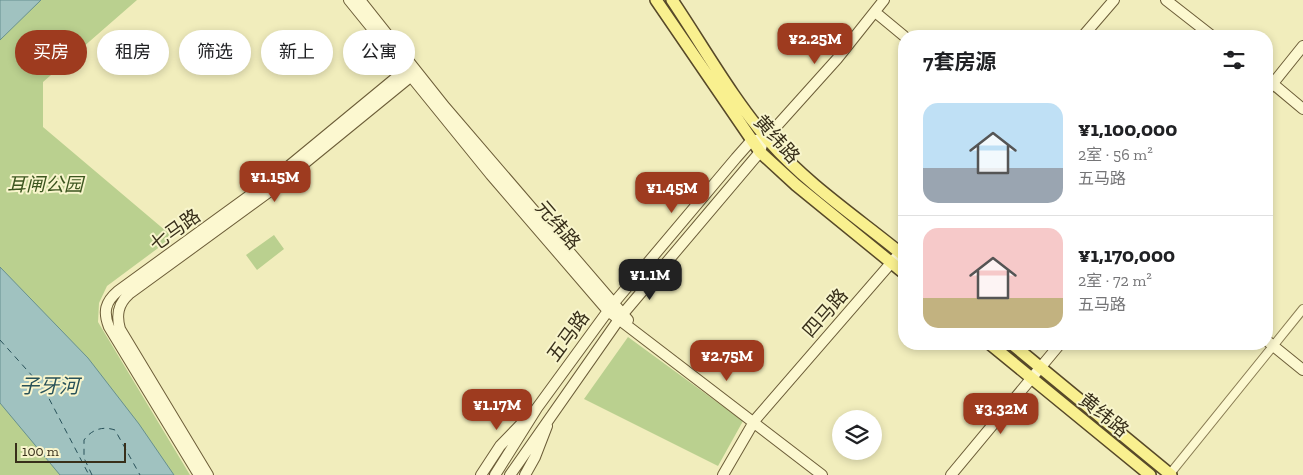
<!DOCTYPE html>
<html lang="zh">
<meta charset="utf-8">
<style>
:root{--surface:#fff;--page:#f2f2f2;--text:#202124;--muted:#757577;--line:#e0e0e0;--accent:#9e3b1f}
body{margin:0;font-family:"Zilla Slab","Noto Sans SC",serif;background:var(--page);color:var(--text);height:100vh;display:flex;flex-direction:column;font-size:19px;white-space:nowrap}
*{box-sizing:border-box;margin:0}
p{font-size:16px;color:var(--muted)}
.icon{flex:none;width:28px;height:28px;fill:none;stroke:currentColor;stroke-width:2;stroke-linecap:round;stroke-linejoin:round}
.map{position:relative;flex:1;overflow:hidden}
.details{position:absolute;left:898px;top:30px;width:375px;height:320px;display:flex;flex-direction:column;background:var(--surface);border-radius:20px;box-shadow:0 2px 8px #0003}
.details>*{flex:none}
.guide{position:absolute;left:15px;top:30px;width:475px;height:45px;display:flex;gap:10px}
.fabs{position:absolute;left:832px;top:410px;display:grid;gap:10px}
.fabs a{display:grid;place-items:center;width:50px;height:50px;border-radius:50%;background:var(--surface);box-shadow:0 2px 8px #0003;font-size:25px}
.scale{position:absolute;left:15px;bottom:12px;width:111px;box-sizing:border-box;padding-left:5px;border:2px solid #382f1a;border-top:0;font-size:14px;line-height:18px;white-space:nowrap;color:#382f1a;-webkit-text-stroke:4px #f8f5cc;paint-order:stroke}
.price{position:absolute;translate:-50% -42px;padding:0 11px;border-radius:10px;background:var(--accent);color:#fff;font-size:16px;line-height:32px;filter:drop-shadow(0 1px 2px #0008)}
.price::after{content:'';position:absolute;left:50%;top:30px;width:15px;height:11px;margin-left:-8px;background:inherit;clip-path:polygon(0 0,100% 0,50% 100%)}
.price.selected{background:#222;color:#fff}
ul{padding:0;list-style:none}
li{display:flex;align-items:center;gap:15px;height:125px;padding:0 25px}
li+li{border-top:1px solid var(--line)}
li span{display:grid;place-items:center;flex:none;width:140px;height:100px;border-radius:15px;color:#555}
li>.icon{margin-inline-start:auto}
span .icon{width:60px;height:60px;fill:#fffc;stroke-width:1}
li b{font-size:21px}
h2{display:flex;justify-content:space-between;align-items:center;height:60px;padding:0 25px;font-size:21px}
.pill{padding:0 18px;border-radius:22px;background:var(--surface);box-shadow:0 2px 8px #0003;font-size:18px;line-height:45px}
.pill.selected{background:var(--accent);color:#fff}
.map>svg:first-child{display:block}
</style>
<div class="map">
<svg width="1303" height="475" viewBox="0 0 1303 475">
<rect width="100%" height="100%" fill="#f1edbc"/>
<path fill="#bad08f" d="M40,0H137L43,82V127L173,237L107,286L99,303L98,322L190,475H0V40Z
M274,235L284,249L257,270L246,255Z
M628,337L743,421L718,466L584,399Z"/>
<path fill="#a0c2c0" stroke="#67908f" d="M0,0H41L0,40Z
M0,267L88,358L139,424L174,475H60L0,403Z"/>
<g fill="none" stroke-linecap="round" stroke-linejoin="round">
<path stroke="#285159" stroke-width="1" stroke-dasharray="6 5" stroke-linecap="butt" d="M0,340L44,389L89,475
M92,475L84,458V440C92,429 103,426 115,430L140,475"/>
<defs>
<path id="street" d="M1169,475L1303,309"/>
<path id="secondary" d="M349,0L491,175L608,311L822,475
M360,0L445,107L628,320
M1166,0L1212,36
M875,12L904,36
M1083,36L1114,0
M1266,78L1303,109
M1266,92L1303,46
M1266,340L1303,370
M199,475L109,327C103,312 105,302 118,291L278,175L409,67
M208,475L120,329C116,315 118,304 129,294L273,189L414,74
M481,475L500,446L529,416
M495,475L537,408L613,304L736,158L751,141L766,138L837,59L884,0
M510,475L622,315L760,152L762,145
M525,475L535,457L547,426
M723,475L755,420L904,248
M951,475L1060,344"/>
<path id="primary" d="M656,0L760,152L796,185L904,273
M672,0C703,46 733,100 770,142C808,185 859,219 904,256
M990,344L1150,475
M1012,344L1171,475"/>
</defs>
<use href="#street" stroke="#8a7d54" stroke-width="10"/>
<use href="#secondary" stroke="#6c5d38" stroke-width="12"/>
<use href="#primary" stroke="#574929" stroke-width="14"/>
<use href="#street" stroke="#fcf8d0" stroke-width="8"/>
<use href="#secondary" stroke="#fcf8d0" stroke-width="10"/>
<use href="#primary" stroke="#f9f08f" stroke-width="11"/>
</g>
<g text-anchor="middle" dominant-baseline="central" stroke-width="4" stroke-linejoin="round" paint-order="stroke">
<g font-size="19" fill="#382f1a" stroke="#f8f5cc">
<text transform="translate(777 139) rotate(48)">黄纬路</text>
<text transform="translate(558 225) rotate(49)">元纬路</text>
<text transform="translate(175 230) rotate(-36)">七马路</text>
<text transform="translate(825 313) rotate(-49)">四马路</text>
<text transform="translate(568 336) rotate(-54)">五马路</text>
<text transform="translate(1104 415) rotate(39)">黄纬路</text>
</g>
<g font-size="19" font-style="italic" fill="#3c561f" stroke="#f8f5cc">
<text x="45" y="184">耳闸公园</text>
</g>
<g font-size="20" font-style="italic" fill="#285159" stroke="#f8f5cc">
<text x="49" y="386">子牙河</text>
</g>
</g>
</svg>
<div class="fabs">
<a><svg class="icon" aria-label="layers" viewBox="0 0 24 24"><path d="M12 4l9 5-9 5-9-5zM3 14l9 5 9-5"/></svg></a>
</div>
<div class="scale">100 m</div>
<b class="price" style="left:815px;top:65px">¥2.25M</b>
<b class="price" style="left:275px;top:203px">¥1.15M</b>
<b class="price" style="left:672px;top:214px">¥1.45M</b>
<b class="price selected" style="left:650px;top:301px">¥1.1M</b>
<b class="price" style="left:727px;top:382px">¥2.75M</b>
<b class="price" style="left:497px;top:431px">¥1.17M</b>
<b class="price" style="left:1001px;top:435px">¥3.32M</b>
<div class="guide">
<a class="pill selected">买房</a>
<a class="pill">租房</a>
<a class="pill">筛选</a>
<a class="pill">新上</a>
<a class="pill">公寓</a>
</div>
<section class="details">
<h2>7套房源<svg class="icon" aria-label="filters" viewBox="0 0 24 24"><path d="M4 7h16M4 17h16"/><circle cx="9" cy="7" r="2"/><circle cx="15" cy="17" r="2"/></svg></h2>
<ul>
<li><span style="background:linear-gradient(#bfe0f5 65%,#9aa5b1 0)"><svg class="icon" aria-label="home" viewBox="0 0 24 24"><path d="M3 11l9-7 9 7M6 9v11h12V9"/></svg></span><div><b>¥1,100,000</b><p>2室 · 56 m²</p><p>五马路</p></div></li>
<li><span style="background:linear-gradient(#f6c9c9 70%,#c2b280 0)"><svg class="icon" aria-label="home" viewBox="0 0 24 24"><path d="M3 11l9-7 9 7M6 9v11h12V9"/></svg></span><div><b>¥1,170,000</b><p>2室 · 72 m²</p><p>五马路</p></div></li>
</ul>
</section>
</div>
